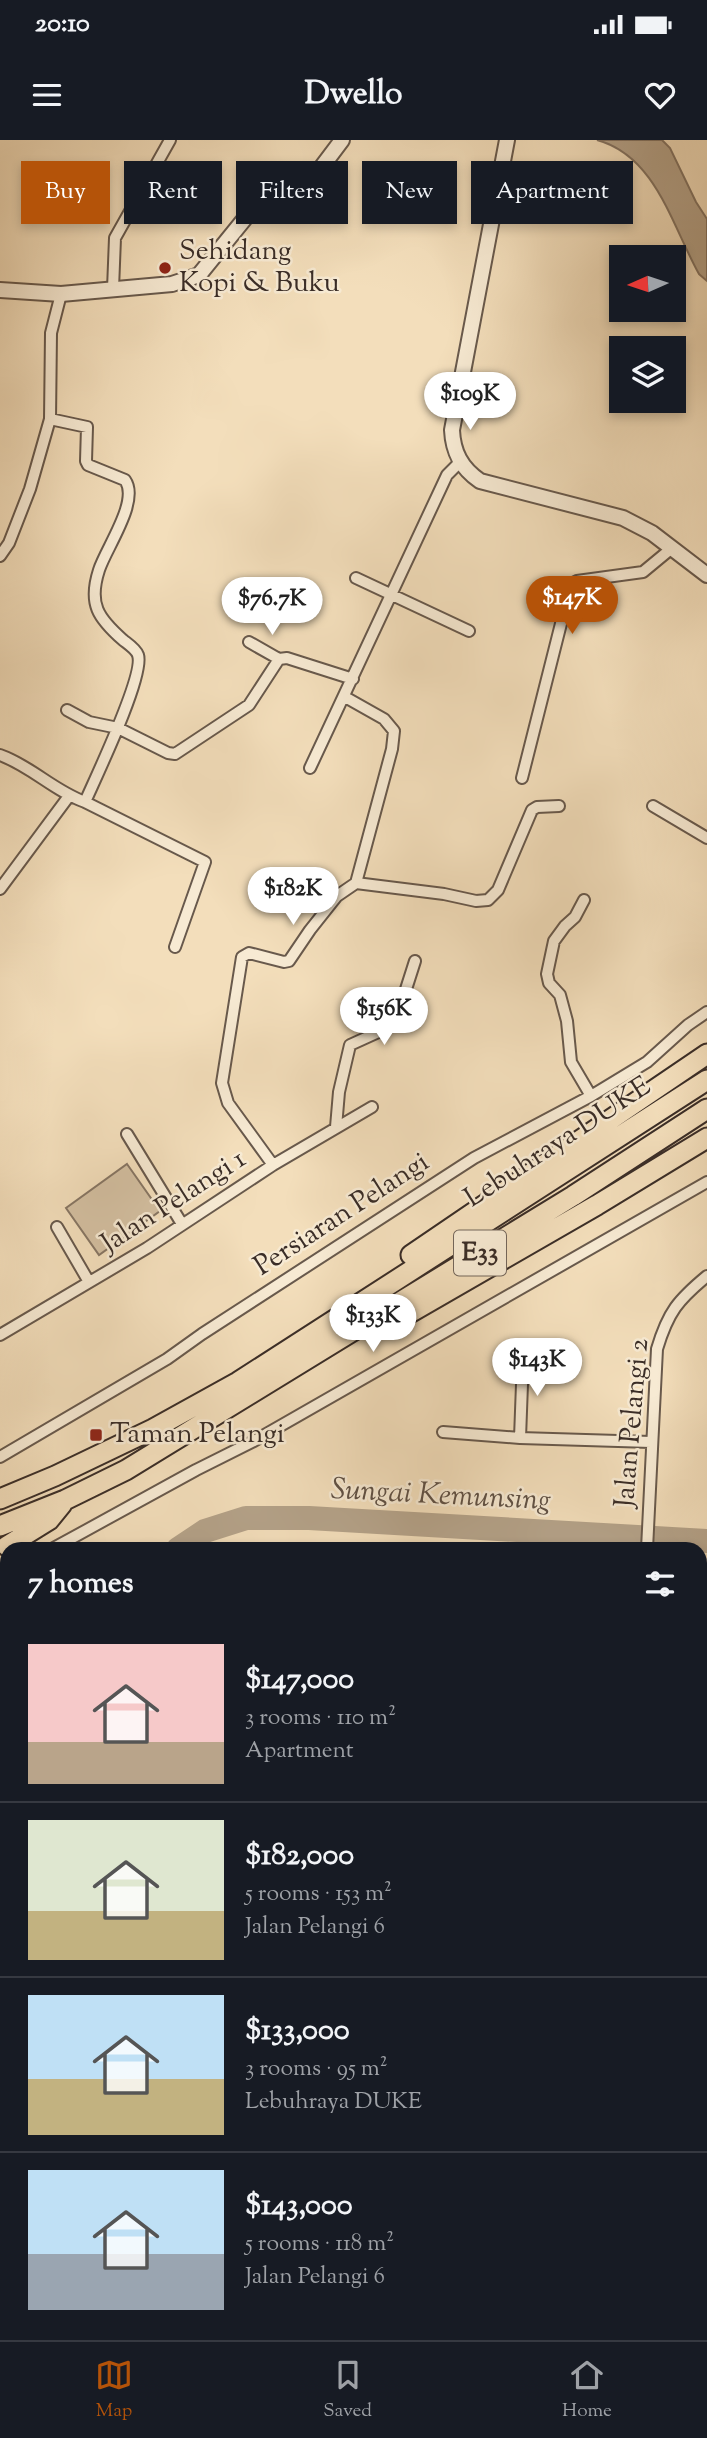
<!DOCTYPE html>
<meta charset="utf-8">
<style>
:root{--surface:#171b24;--page:#20242c;--text:#f1f3f6;--muted:#9ea1a6;--line:#363941;--accent:#b45309}
body{margin:0;font-family:"Sorts Mill Goudy",serif;background:var(--page);color:var(--text);height:100vh;display:flex;flex-direction:column;font-size:26px;white-space:nowrap}
*{box-sizing:border-box;margin:0}
p{font-size:23px;color:var(--muted)}
.icon{flex:none;width:38px;height:38px;fill:none;stroke:currentColor;stroke-width:2;stroke-linecap:round;stroke-linejoin:round}
.map{position:relative;flex:1;overflow:hidden}
.details{position:absolute;left:0px;top:1402px;width:707px;height:800px;display:flex;flex-direction:column;background:var(--surface);border-radius:21px 21px 0 0;box-shadow:0 4px 10px #0003}
.details>*{flex:none}
.banner{position:absolute;left:21px;top:21px;width:665px;height:63px;display:flex;gap:14px}
.needle{width:46px;rotate:267deg}
.controls{position:absolute;left:609px;top:105px;display:grid;gap:14px}
.controls a{display:grid;place-items:center;width:77px;height:77px;border-radius:0px;background:var(--surface);box-shadow:0 4px 10px #0003;font-size:35px}
.price{position:absolute;translate:-50% -60px;padding:0 16px;border-radius:24px;background:#fff;color:#222;font-size:23px;line-height:46px;filter:drop-shadow(0 2px 4px #0008)}
.price::after{content:'';position:absolute;left:50%;top:42px;width:21px;height:16px;margin-left:-10px;background:inherit;clip-path:polygon(0 0,100% 0,50% 100%)}
.price.on{background:var(--accent);color:#fff}
ul{padding:0;list-style:none}
li{display:flex;align-items:center;gap:21px;height:175px;padding:0 28px}
li+li{border-top:2px solid var(--line)}
li span{display:grid;place-items:center;flex:none;width:196px;height:140px;border-radius:0px;color:#555}
li>.icon{margin-inline-start:auto}
span .icon{width:84px;height:84px;fill:#fffc;stroke-width:1}
li b{font-size:30px}
h2{display:flex;justify-content:space-between;align-items:center;height:84px;padding:0 28px;font-size:30px}
.pill{padding:0 24px;border-radius:0px;background:var(--surface);box-shadow:0 4px 10px #0003;font-size:24px;line-height:63px}
.pill.on{background:var(--accent);color:#fff}
.status{display:flex;justify-content:space-between;align-items:center;height:49px;padding:0 35px;background:var(--surface);direction:ltr}
.status svg{height:19px;fill:currentColor}
header{display:flex;justify-content:space-between;align-items:center;height:91px;padding:0 28px;background:var(--surface);font-size:32px;font-weight:800}
.tabs{display:flex;justify-content:space-around;align-items:center;height:98px;border-top:2px solid var(--line);background:var(--surface);font-size:19px;color:var(--muted)}
.tabs a{display:grid;justify-items:center;gap:4px}
.tabs .on{color:var(--accent)}
.map>svg:first-child{display:block}
</style>
<div class="status"><b>20:10</b><svg viewBox="0 0 49 12"><path d="M0 12V9h3v3zM5 12V6h3v6zM10 12V3h3v9zM15 12V0h3v12zM26 1h20v11H26zM47 4h2v5h-2z"/></svg></div>
<header><svg class="icon" aria-label="menu" viewBox="0 0 24 24"><path d="M4 6h16M4 12h16M4 18h16"/></svg>Dwello<svg class="icon" aria-label="heart" viewBox="0 0 24 24"><path d="M12 20l-8-8c-3-5 5-10 8-4 3-6 11-1 8 4z"/></svg></header>
<div class="map">
<svg width="707" height="2200" viewBox="0 0 707 2200">
<rect width="100%" height="100%" fill="#f3debb"/>
<filter id="stains"><feTurbulence type="fractalNoise" baseFrequency=".00286" numOctaves="4"/><feColorMatrix values="0 0 0 0 .2 0 0 0 0 .09 0 0 0 0 .02 0 0 0 .5 -.17"/></filter>
<radialGradient id="worn" r=".72"><stop offset=".6" stop-color="#630" stop-opacity="0"/><stop offset="1" stop-color="#630" stop-opacity=".3"/></radialGradient>
<path fill="#d4c0a2" stroke="#877664" stroke-width="2" d="M127,1024L160,1071L99,1115L66,1068Z"/>
<path fill="#b4a289" stroke="#837362" stroke-width="2" d="M597,0H662L670,8L696,62L707,79V141L699,134C672,86 656,16 597,0Z"/>
<g fill="none" stroke-linecap="round" stroke-linejoin="round">
<path stroke="#b4a289" stroke-width="24" d="M178,1409L205,1391L246,1378H309L707,1401
M0,1494L7,1491"/>
<defs>
<path id="minor" d="M113,149L115,98L170,0
M50,279L87,287L86,321L88,325L125,340C140,361 106,408 99,430C88,464 98,478 123,500C128,504 136,509 138,515C145,535 95,639 85,662
M0,416L9,403L30,349L50,279L51,193L61,154
M356,438L469,491
M249,502L279,519
M345,557L384,579L394,591L392,609L356,743
M67,570L89,582L118,588L168,613L175,614L249,565L279,519L287,518L353,539
M0,615C31,626 54,651 85,662L205,722L175,807
M310,628L447,335L460,322
M522,638L571,444L577,441L643,432L672,408
M653,666L707,698
M0,749L69,656
M584,760L575,777L565,786L554,801L547,834L549,843L560,855L567,881L571,922L591,956
M336,987L339,952L350,905L383,890L400,868L415,821
M127,994L182,1084
M273,1025L228,963L222,943L242,817L249,813L284,822L289,821L310,790L337,756L356,743L444,754L476,761L488,760L498,750L532,670L537,667L559,666
M57,1087L89,1142
M0,1195L147,1108L273,1025L372,967
M443,1292L520,1298L651,1302
M520,1298L523,1217
M0,1317L167,1219L202,1194L474,1018L591,956L647,922L688,885L707,872
M52,1409L196,1330L254,1301L707,1042
M647,1409L657,1209C668,1172 678,1160 707,1136
M0,1526L7,1524
M700,1579H707
M700,1623H707
M622,2194L625,2200
M601,2200L604,2194"/>
<path id="tertiary" d="M507,0L452,290C453,312 461,328 480,341L623,378L652,393L707,435
M0,150L61,154L172,144L199,135L268,50L299,40L321,28L342,0"/>
<path id="motorway" d="M411,1115L707,914
M387,1186L597,1065L707,998
M0,1359L55,1336L153,1289L238,1242L707,940
M0,1386L65,1360L126,1330L573,1056L707,969
M7,1406L49,1380L62,1364"/>
</defs>
<use href="#minor" stroke="#68594c" stroke-width="14"/>
<use href="#tertiary" stroke="#68594c" stroke-width="18"/>
<use href="#motorway" stroke="#3a2d27" stroke-width="23"/>
<use href="#minor" stroke="#f7ead3" stroke-width="10"/>
<use href="#tertiary" stroke="#f7ead3" stroke-width="14"/>
<use href="#motorway" stroke="#f3debb" stroke-width="19"/>
</g>
<g fill="#8f2418" stroke="#f7ead3" stroke-width="2.5">
<circle cx="165" cy="128" r="7"/>
<rect x="89" y="1288" width="14" height="14" rx="3.5"/>
</g>
<g text-anchor="middle" dominant-baseline="central" stroke-width="5" stroke-linejoin="round" paint-order="stroke">
<rect fill="#f7ead3" stroke="#73665b" stroke-width="2" x="454" y="1090.5" width="52" height="45" rx="5"/>
<g font-size="26" font-weight="bold" fill="#3a2d27">
<text x="480" y="1113">E33</text>
</g>
<g font-size="28" fill="#3a2d27" stroke="#f7ead3" text-anchor="start">
<text x="179" y="112">Sehidang<tspan x="179" dy="32">Kopi &amp; Buku</tspan></text>
<text x="110" y="1295">Taman Pelangi</text>
</g>
<g font-size="28" fill="#3a2d27" stroke="#f7ead3">
<text transform="translate(558 1003) rotate(-33)">Lebuhraya DUKE</text>
<text transform="translate(174 1062) rotate(-33)">Jalan Pelangi 1</text>
<text transform="translate(342 1075) rotate(-33)">Persiaran Pelangi</text>
<text transform="translate(633 1283) rotate(-85)">Jalan Pelangi 2</text>
</g>
<g font-size="30" font-style="italic" fill="#5f5044" stroke="#f7ead3">
<text transform="translate(441 1356) rotate(3)">Sungai Kemunsing</text>
</g>
</g>
<rect width="100%" height="100%" filter="url(#stains)"/>
<rect width="100%" height="100%" fill="url(#worn)"/>
</svg>
<div class="controls">
<a><svg class="needle" viewBox="-14 -14 28 28"><path d="M0-13l5 13h-10z" fill="#e53935"/><path d="M0 13l5-13h-10z" fill="#9ea1a6"/></svg></a>
<a><svg class="icon" aria-label="layers" viewBox="0 0 24 24"><path d="M12 4l9 5-9 5-9-5zM3 14l9 5 9-5"/></svg></a>
</div>
<b class="price" style="left:470px;top:292px">$109K</b>
<b class="price on" style="left:572px;top:496px">$147K</b>
<b class="price" style="left:272px;top:497px">$76.7K</b>
<b class="price" style="left:293px;top:787px">$182K</b>
<b class="price" style="left:384px;top:907px">$156K</b>
<b class="price" style="left:373px;top:1214px">$133K</b>
<b class="price" style="left:537px;top:1258px">$143K</b>
<div class="banner">
<a class="pill on">Buy</a>
<a class="pill">Rent</a>
<a class="pill">Filters</a>
<a class="pill">New</a>
<a class="pill">Apartment</a>
</div>
<section class="details">
<h2>7 homes<svg class="icon" aria-label="filters" viewBox="0 0 24 24"><path d="M4 7h16M4 17h16"/><circle cx="9" cy="7" r="2"/><circle cx="15" cy="17" r="2"/></svg></h2>
<ul>
<li><span style="background:linear-gradient(#f6c9c9 70%,#b9a48a 0)"><svg class="icon" aria-label="home" viewBox="0 0 24 24"><path d="M3 11l9-7 9 7M6 9v11h12V9"/></svg></span><div><b>$147,000</b><p>3 rooms · 110 m²</p><p>Apartment</p></div></li>
<li><span style="background:linear-gradient(#dfe7d0 65%,#c2b280 0)"><svg class="icon" aria-label="home" viewBox="0 0 24 24"><path d="M3 11l9-7 9 7M6 9v11h12V9"/></svg></span><div><b>$182,000</b><p>5 rooms · 153 m²</p><p>Jalan Pelangi 6</p></div></li>
<li><span style="background:linear-gradient(#bfe0f5 60%,#c2b280 0)"><svg class="icon" aria-label="home" viewBox="0 0 24 24"><path d="M3 11l9-7 9 7M6 9v11h12V9"/></svg></span><div><b>$133,000</b><p>3 rooms · 95 m²</p><p>Lebuhraya DUKE</p></div></li>
<li><span style="background:linear-gradient(#bfe0f5 60%,#9aa5b1 0)"><svg class="icon" aria-label="home" viewBox="0 0 24 24"><path d="M3 11l9-7 9 7M6 9v11h12V9"/></svg></span><div><b>$143,000</b><p>5 rooms · 118 m²</p><p>Jalan Pelangi 6</p></div></li>
</ul>
</section>
</div>
<nav class="tabs">
<a class="on"><svg class="icon" aria-label="map" viewBox="0 0 24 24"><path d="M3 6l6-2 6 2 6-2v14l-6 2-6-2-6 2zM9 4v14M15 6v14"/></svg>Map</a>
<a><svg class="icon" aria-label="saved" viewBox="0 0 24 24"><path d="M7 4h10v16l-5-4-5 4z"/></svg>Saved</a>
<a><svg class="icon" aria-label="home" viewBox="0 0 24 24"><path d="M3 11l9-7 9 7M6 9v11h12V9"/></svg>Home</a>
</nav>
